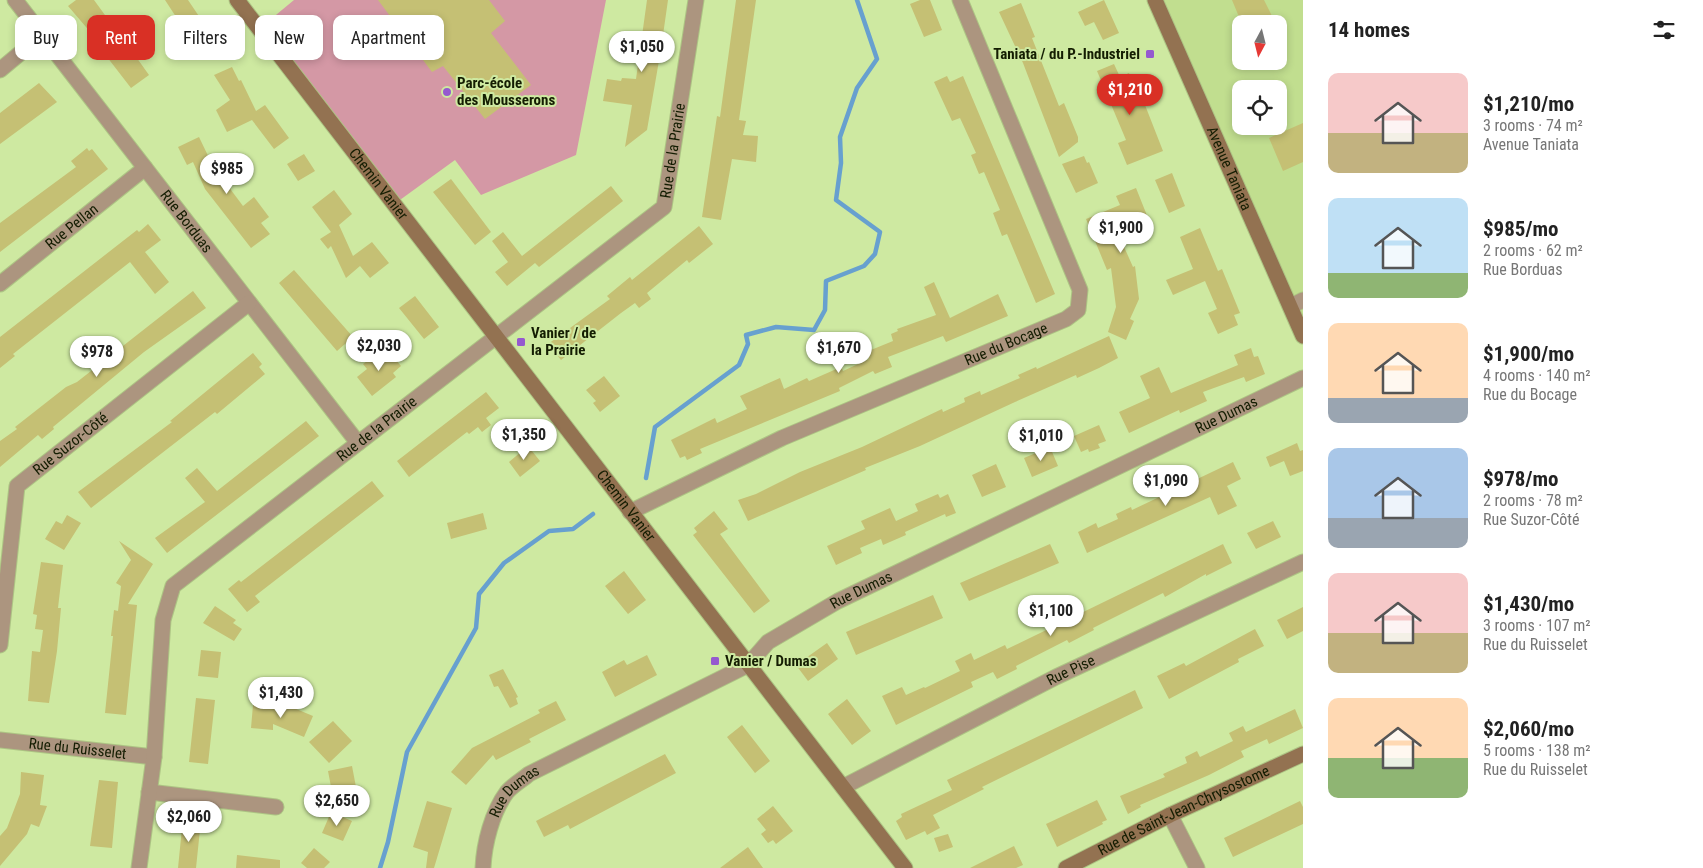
<!DOCTYPE html>
<meta charset="utf-8">
<style>
:root{--surface:#fff;--page:#f2f2f2;--text:#222;--muted:#767676;--accent:#d93025}
body{margin:0;font-family:"Roboto Condensed",sans-serif;background:var(--page);color:var(--text);height:100vh;display:flex;flex-direction:column;font-size:19px;white-space:nowrap}
*{box-sizing:border-box;margin:0}
p{font-size:16px;color:var(--muted)}
.icon{flex:none;width:28px;height:28px;fill:none;stroke:currentColor;stroke-width:2;stroke-linecap:round;stroke-linejoin:round}
.map{position:relative;flex:1;overflow:hidden}
.sheet{display:flex;flex-direction:column;background:var(--surface);width:400px}
.sheet>*{flex:none}
.top-card{position:absolute;left:15px;top:15px;width:475px;height:45px;display:flex;gap:10px}
.needle{width:32px;rotate:187deg}
.controls{position:absolute;left:1232px;top:15px;display:grid;gap:10px}
.controls a{display:grid;place-items:center;width:55px;height:55px;border-radius:10px;background:var(--surface);box-shadow:0 2px 8px #0003;font-size:25px}
.price{position:absolute;translate:-50% -42px;padding:0 11px;border-radius:18px;background:#fff;color:#222;font-size:16px;line-height:32px;filter:drop-shadow(0 1px 2px #0008)}
.price::after{content:'';position:absolute;left:50%;top:30px;width:15px;height:11px;margin-left:-8px;background:inherit;clip-path:polygon(0 0,100% 0,50% 100%)}
.price.on{background:var(--accent);color:#fff}
ul{padding:0;list-style:none}
li{display:flex;align-items:center;gap:15px;height:125px;padding:0 25px}
li span{display:grid;place-items:center;flex:none;width:140px;height:100px;border-radius:10px;color:#555}
li>.icon{margin-inline-start:auto}
span .icon{width:60px;height:60px;fill:#fffc;stroke-width:1}
li b{font-size:21px}
h2{display:flex;justify-content:space-between;align-items:center;height:60px;padding:0 25px;font-size:21px}
.pill{padding:0 18px;border-radius:10px;background:var(--surface);box-shadow:0 2px 8px #0003;font-size:18px;line-height:45px}
.pill.on{background:var(--accent);color:#fff}
main{display:flex;flex:1;min-height:0}
.map>svg:first-child{display:block}
</style>
<main>
<div class="map">
<svg width="1303" height="868" viewBox="0 0 1303 868">
<rect width="100%" height="100%" fill="#cee9a1"/>
<path fill="#c1de8f" fill-rule="evenodd" d="M1156,0H1303V337ZM1241,24H1279V61H1241ZM1241,89H1279V126H1241Z"/>
<path fill="#d498a5" d="M294,0H606L576,155L481,195L455,160L393,205L259,29Z"/>
<g fill="none" stroke-linecap="round" stroke-linejoin="round">
<path stroke="#67a0cf" stroke-width="4.5" d="M646,478L655,427L739,365L748,344L746,335L776,327L814,330L825,310L826,281L864,266L875,254L880,232L836,200L841,163L840,137L857,88L877,59L857,0
M380,868L388,842L407,752L476,628L479,594L504,563L549,531L573,529L593,514"/>
</g>
<path fill="#c5c074" d="M76,0H94L121,37L140,23L152,39L134,54L149,75L131,88L90,35L92,34L68,6Z
M165,0H188L207,28L209,27L221,48L204,58L183,21L180,23Z
M378,0H489L505,21L491,33L531,85L485,119L443,66L432,72Z
M647,0H668L661,49L647,130L625,147L632,105L603,101L607,79L621,81L622,78L636,79Z
M736,0H756L739,120L746,121L743,135L758,136L756,162L732,159L721,220L702,217L717,116L720,117Z
M920,0H930L942,30L924,37L910,4Z
M1104,0L1119,33L1103,40L1094,22L1085,26L1078,12Z
M1232,0H1264L1276,24H1242Z
M1021,3L1035,37L1032,38L1059,106L1064,103L1078,137V142L1059,157L1023,63L999,12Z
M1114,64L1120,77L1129,73L1142,106L1145,105L1163,151L1127,165L1118,143L1126,140L1097,71Z
M232,67L239,81L241,80L256,111L265,105L289,138L274,149L252,120L227,132L216,110L230,100L214,75Z
M947,76L950,82L963,76L1055,294L1036,303L1007,234L1002,236L993,213L1000,210L984,172L979,174L971,155L976,153L960,118L952,121L934,82Z
M39,83L57,102L0,144V113Z
M1303,123V162L1283,171L1269,138Z
M199,137L212,164L218,161L231,190L243,206L254,197L269,217L261,223L270,234L251,248L205,189L193,162L187,165L178,147Z
M87,148L89,151L92,149L108,169L0,252V223L76,167L71,161Z
M304,154L315,171L298,181L287,164Z
M1084,156L1087,163L1089,162L1098,183L1076,193L1062,164Z
M1172,173L1185,206L1169,213L1155,180Z
M451,179L491,232L475,245L433,192Z
M611,186L623,201L539,267L535,263L507,286L495,272L508,262L492,241L503,232L522,256Z
M1136,188L1152,228L1121,240L1133,267L1135,266L1139,299L1130,319L1134,321L1126,340L1108,332L1116,307L1111,268L1107,270L1086,219L1120,205L1116,196Z
M334,190L352,214L339,225L353,256L372,242L389,263L370,278L360,266L346,278L331,246L328,249L320,239L331,232L312,207Z
M148,224L161,240L145,252L169,282L155,294L130,262L13,354L15,356L0,368V337L137,230L139,232Z
M699,226L713,244L689,263L687,260L647,293L651,299L639,308L635,303L621,313L561,360L548,344L610,299L607,296L630,277L632,280Z
M1200,228L1218,271L1222,269L1240,313L1234,315L1238,325L1218,334L1208,313L1217,309L1205,281L1173,295L1166,280L1193,269L1180,237Z
M294,270L353,337L337,351L279,283Z
M934,282L950,318L998,294L1008,316L946,342L943,336L888,357L892,367L875,374L873,371L839,388L840,391L700,449L702,453L687,460L685,456L680,458L671,440L715,418L717,423L747,409L740,396L780,378L784,389L807,378L809,381L841,367L843,371L869,359L866,352L893,341L891,334L898,331L897,329L936,315L924,287Z
M193,291L206,308L144,352L53,427L54,429L42,439L38,435L0,467V441L17,429L15,427L66,387L77,382Z
M415,296L439,327L424,339L399,308Z
M1109,336L1118,358L1099,368L1077,378L1076,375L1015,402L920,446L865,468L866,470L748,521L738,500L756,494L800,472L862,447L942,409L943,412L965,402L964,398L980,391L981,395L1020,378L1018,375L1036,367L1037,369Z
M386,348L401,366L393,373L396,377L372,396L357,377L367,369L363,364Z
M1251,348L1254,357L1258,356L1265,374L1246,382L1244,377L1203,392L1207,401L1180,413L1179,410L1129,433L1119,412L1150,398L1140,376L1159,367L1171,393L1238,365L1234,355Z
M253,353L262,364L259,367L265,374L217,414L215,412L91,508L78,492L172,422L170,421Z
M604,376L620,396L600,412L593,403L596,401L586,390Z
M486,392L499,408L486,418L491,425L482,432L478,427L469,434L467,432L409,477L397,461Z
M306,421L319,436L167,553L155,538L205,502L185,478L197,468L217,491Z
M1099,425L1106,441L1098,444L1100,448L1089,452L1088,449L1081,452L1074,436Z
M1297,443L1300,451L1303,450V471L1290,476L1284,461L1270,467L1266,457Z
M528,446L540,461L520,477L509,462Z
M1050,447L1058,466L1032,477L1024,458Z
M1233,462L1241,479L1227,486L1237,506L1218,515L1210,497L1087,553L1078,532L1096,523L1098,528L1118,519L1116,514L1131,507L1132,510Z
M996,464L1006,487L982,497L972,475Z
M372,481L384,496L255,596L260,602L247,612L228,589L239,580L241,582Z
M938,494L940,498L948,494L956,513L946,517L945,514L905,532L906,535L883,545L881,539L860,548L862,553L836,565L827,546L865,529L861,521L890,508L896,521L918,511L915,504Z
M714,511L728,529L720,534L770,601L754,613L693,535L697,532L694,528Z
M483,513L487,529L451,539L447,523Z
M67,515L81,523L64,550L45,539L56,521L62,524Z
M1273,521L1281,537L1256,549L1247,533Z
M119,541L153,564L128,604L137,605L126,715L105,713L113,636H111L114,610L118,611L121,586L116,583L131,560Z
M1050,544L1059,563L969,601L960,583Z
M1223,544L1232,563L1206,576V574L1165,597L1163,593L1093,628L1094,630L1069,643L1067,640L1016,666L1017,669L997,679L993,672L971,682L973,687L896,725L882,696L902,687L906,695L924,687L925,688L960,671L955,661L971,653L974,660L1005,645L1007,649Z
M41,562L63,565L58,608H61L57,651L49,703L28,701L32,651L40,652L43,630L35,629L37,615L33,614Z
M624,571L646,600L628,614L605,586Z
M933,595L943,618L856,655L846,632Z
M215,606L236,620L233,623L242,629L234,641L203,623Z
M1303,607V631L1287,639L1277,620Z
M1255,629L1264,646L1238,659L1239,662L1169,699L1157,676L1184,663L1186,666Z
M827,643L838,659L808,681L796,665Z
M201,650L221,652L218,678L198,676Z
M647,655L657,675L615,697L602,672L624,660L627,665Z
M503,669L518,697L516,698L518,704L510,708L498,686L494,687L489,675Z
M1135,690L1143,708L982,787L984,789L933,815L940,828L927,835L925,831L906,840L896,821L902,817L901,814L952,790L947,780Z
M196,698L215,700L208,764L189,762Z
M847,699L871,731L852,745L828,714Z
M556,701L566,720L529,739L531,742L496,760L493,755L466,785L451,772L472,748L540,713L538,710Z
M253,705L288,709L289,706L313,716L304,737L273,724V730L251,728Z
M1295,709L1303,728L1269,744L1267,739L1241,751L1244,757L1209,775L1140,805L1141,807L1128,814L1120,796L1165,777L1163,774L1187,763L1185,757L1197,751L1200,757L1233,741L1229,733L1243,726L1246,732Z
M333,721L352,741L329,763L309,742Z
M742,725L770,761L755,773L727,737Z
M665,754L676,773L570,829L568,825L544,837L536,821Z
M352,766L356,787L332,792L328,771Z
M21,772L44,775L40,805L47,806L39,827L31,824L27,834L0,866V836L7,828L20,794Z
M99,780L118,782L112,848L90,846Z
M1097,800L1107,820L1102,822L1103,824L1057,847L1046,824Z
M427,801L452,808L434,868H426L428,852L413,847Z
M1300,801L1303,807V824L1233,857L1224,838Z
M773,806L793,831L776,844L773,840L768,843L761,834L766,830L757,819Z
M331,812L352,821L343,841L322,833Z
M183,818L201,820L196,868H178Z
M948,834L953,847L939,852L934,838Z
M1014,846L1023,865L1016,868H970Z
M748,847L763,868H720Z
M314,848L330,862L324,868H307L301,863Z
M237,855L280,860V868H236Z"/>
<g fill="none" stroke-linecap="round" stroke-linejoin="round">
<defs>
<g id="street">
<path id="s1" d="M15,0L358,443"/>
<path d="M0,70L42,35"/>
<path id="s2" d="M0,284L145,168"/>
<path d="M1291,306L1303,300"/>
<path id="s3" d="M630,512L782,438L1066,319L1078,310L1080,290L960,0"/>
<path id="s4" d="M0,645L17,486L249,303"/>
<path id="s5" d="M0,740L154,757"/>
<path id="s6" d="M843,787L1056,677L1303,562"/>
<path d="M149,792L276,807"/>
<path d="M1170,815L1197,868"/>
<path id="s7" d="M139,868L154,757L163,620L173,586L664,207L696,0"/>
<path id="s8" d="M483,868C484,844 492,812 507,792C513,785 522,780 529,774L748,665L768,642L838,601L1303,378"/>
</g>
<g id="secondary">
<path id="s9" d="M237,0L905,868"/>
<path id="s10" d="M1155,0L1303,336"/>
<path id="s11" d="M1066,868L1170,815L1303,754"/>
</g>
</defs>
<use href="#street" stroke="#adc484" stroke-width="17"/>
<use href="#secondary" stroke="#adc484" stroke-width="17"/>
<use href="#street" stroke="#ac957f" stroke-width="15"/>
<use href="#secondary" stroke="#937251" stroke-width="15"/>
</g>
<g fill="#9559cf" stroke="#cee9a1" stroke-width="2">
<rect x="1145" y="49" width="10" height="10" rx="2.5"/>
<circle cx="447" cy="92" r="5"/>
<rect x="516" y="337" width="10" height="10" rx="2.5"/>
<rect x="710" y="656" width="10" height="10" rx="2.5"/>
</g>
<g text-anchor="middle" dominant-baseline="central" stroke-width="4" stroke-linejoin="round" paint-order="stroke">
<g font-size="15" font-weight="bold" fill="#141d02" stroke="#cee9a1" text-anchor="start">
<text x="1140" y="54" text-anchor="end">Taniata / du P.-Industriel</text>
<text x="457" y="83">Parc-école<tspan x="457" dy="17">des Mousserons</tspan></text>
<text x="531" y="333">Vanier / de<tspan x="531" dy="17">la Prairie</tspan></text>
<text x="725" y="661">Vanier / Dumas</text>
</g>
<g font-size="15" fill="#141d02" stroke="#cee9a1">
<text stroke="none"><textPath href="#s7" startOffset="962">Rue de la Prairie</textPath></text>
<text stroke="none"><textPath href="#s10" startOffset="184">Avenue Taniata</textPath></text>
<text stroke="none"><textPath href="#s9" startOffset="232">Chemin Vanier</textPath></text>
<text stroke="none"><textPath href="#s1" startOffset="280">Rue Borduas</textPath></text>
<text stroke="none"><textPath href="#s2" startOffset="92">Rue Pellan</textPath></text>
<text stroke="none"><textPath href="#s3" startOffset="412">Rue du Bocage</textPath></text>
<text stroke="none"><textPath href="#s8" startOffset="896">Rue Dumas</textPath></text>
<text stroke="none"><textPath href="#s7" startOffset="542">Rue de la Prairie</textPath></text>
<text stroke="none"><textPath href="#s4" startOffset="228">Rue Suzor-Côté</textPath></text>
<text stroke="none"><textPath href="#s9" startOffset="638">Chemin Vanier</textPath></text>
<text stroke="none"><textPath href="#s8" startOffset="491">Rue Dumas</textPath></text>
<text stroke="none"><textPath href="#s6" startOffset="256">Rue Pise</textPath></text>
<text stroke="none"><textPath href="#s5" startOffset="78">Rue du Ruisselet</textPath></text>
<text stroke="none"><textPath href="#s8" startOffset="86">Rue Dumas</textPath></text>
<text stroke="none"><textPath href="#s11" startOffset="131">Rue de Saint-Jean-Chrysostome</textPath></text>
</g>
</g>
</svg>
<div class="controls">
<a><svg class="needle" viewBox="-14 -14 28 28"><path d="M0-13l5 13h-10z" fill="#e53935"/><path d="M0 13l5-13h-10z" fill="#767676"/></svg></a>
<a><svg class="icon" aria-label="locate" viewBox="0 0 24 24"><circle cx="12" cy="12" r="6"/><path d="M12 2v4M12 18v4M2 12h4M18 12h4"/></svg></a>
</div>
<b class="price" style="left:642px;top:73px">$1,050</b>
<b class="price on" style="left:1130px;top:116px">$1,210</b>
<b class="price" style="left:227px;top:195px">$985</b>
<b class="price" style="left:1121px;top:254px">$1,900</b>
<b class="price" style="left:379px;top:372px">$2,030</b>
<b class="price" style="left:839px;top:374px">$1,670</b>
<b class="price" style="left:97px;top:378px">$978</b>
<b class="price" style="left:524px;top:461px">$1,350</b>
<b class="price" style="left:1041px;top:462px">$1,010</b>
<b class="price" style="left:1166px;top:507px">$1,090</b>
<b class="price" style="left:1051px;top:637px">$1,100</b>
<b class="price" style="left:281px;top:719px">$1,430</b>
<b class="price" style="left:337px;top:827px">$2,650</b>
<b class="price" style="left:189px;top:843px">$2,060</b>
<div class="top-card">
<a class="pill">Buy</a>
<a class="pill on">Rent</a>
<a class="pill">Filters</a>
<a class="pill">New</a>
<a class="pill">Apartment</a>
</div>
</div>
<section class="sheet">
<h2>14 homes<svg class="icon" aria-label="filters" viewBox="0 0 24 24"><path d="M4 7h16M4 17h16"/><circle cx="9" cy="7" r="2"/><circle cx="15" cy="17" r="2"/></svg></h2>
<ul>
<li><span style="background:linear-gradient(#f6c9c9 60%,#c2b280 0)"><svg class="icon" aria-label="home" viewBox="0 0 24 24"><path d="M3 11l9-7 9 7M6 9v11h12V9"/></svg></span><div><b>$1,210/mo</b><p>3 rooms · 74 m²</p><p>Avenue Taniata</p></div></li>
<li><span style="background:linear-gradient(#bfe0f5 75%,#8fb573 0)"><svg class="icon" aria-label="home" viewBox="0 0 24 24"><path d="M3 11l9-7 9 7M6 9v11h12V9"/></svg></span><div><b>$985/mo</b><p>2 rooms · 62 m²</p><p>Rue Borduas</p></div></li>
<li><span style="background:linear-gradient(#ffd9b3 75%,#9aa5b1 0)"><svg class="icon" aria-label="home" viewBox="0 0 24 24"><path d="M3 11l9-7 9 7M6 9v11h12V9"/></svg></span><div><b>$1,900/mo</b><p>4 rooms · 140 m²</p><p>Rue du Bocage</p></div></li>
<li><span style="background:linear-gradient(#a9c7e8 70%,#9aa5b1 0)"><svg class="icon" aria-label="home" viewBox="0 0 24 24"><path d="M3 11l9-7 9 7M6 9v11h12V9"/></svg></span><div><b>$978/mo</b><p>2 rooms · 78 m²</p><p>Rue Suzor-Côté</p></div></li>
<li><span style="background:linear-gradient(#f6c9c9 60%,#c2b280 0)"><svg class="icon" aria-label="home" viewBox="0 0 24 24"><path d="M3 11l9-7 9 7M6 9v11h12V9"/></svg></span><div><b>$1,430/mo</b><p>3 rooms · 107 m²</p><p>Rue du Ruisselet</p></div></li>
<li><span style="background:linear-gradient(#ffd9b3 60%,#8fb573 0)"><svg class="icon" aria-label="home" viewBox="0 0 24 24"><path d="M3 11l9-7 9 7M6 9v11h12V9"/></svg></span><div><b>$2,060/mo</b><p>5 rooms · 138 m²</p><p>Rue du Ruisselet</p></div></li>
</ul>
</section>
</main>
